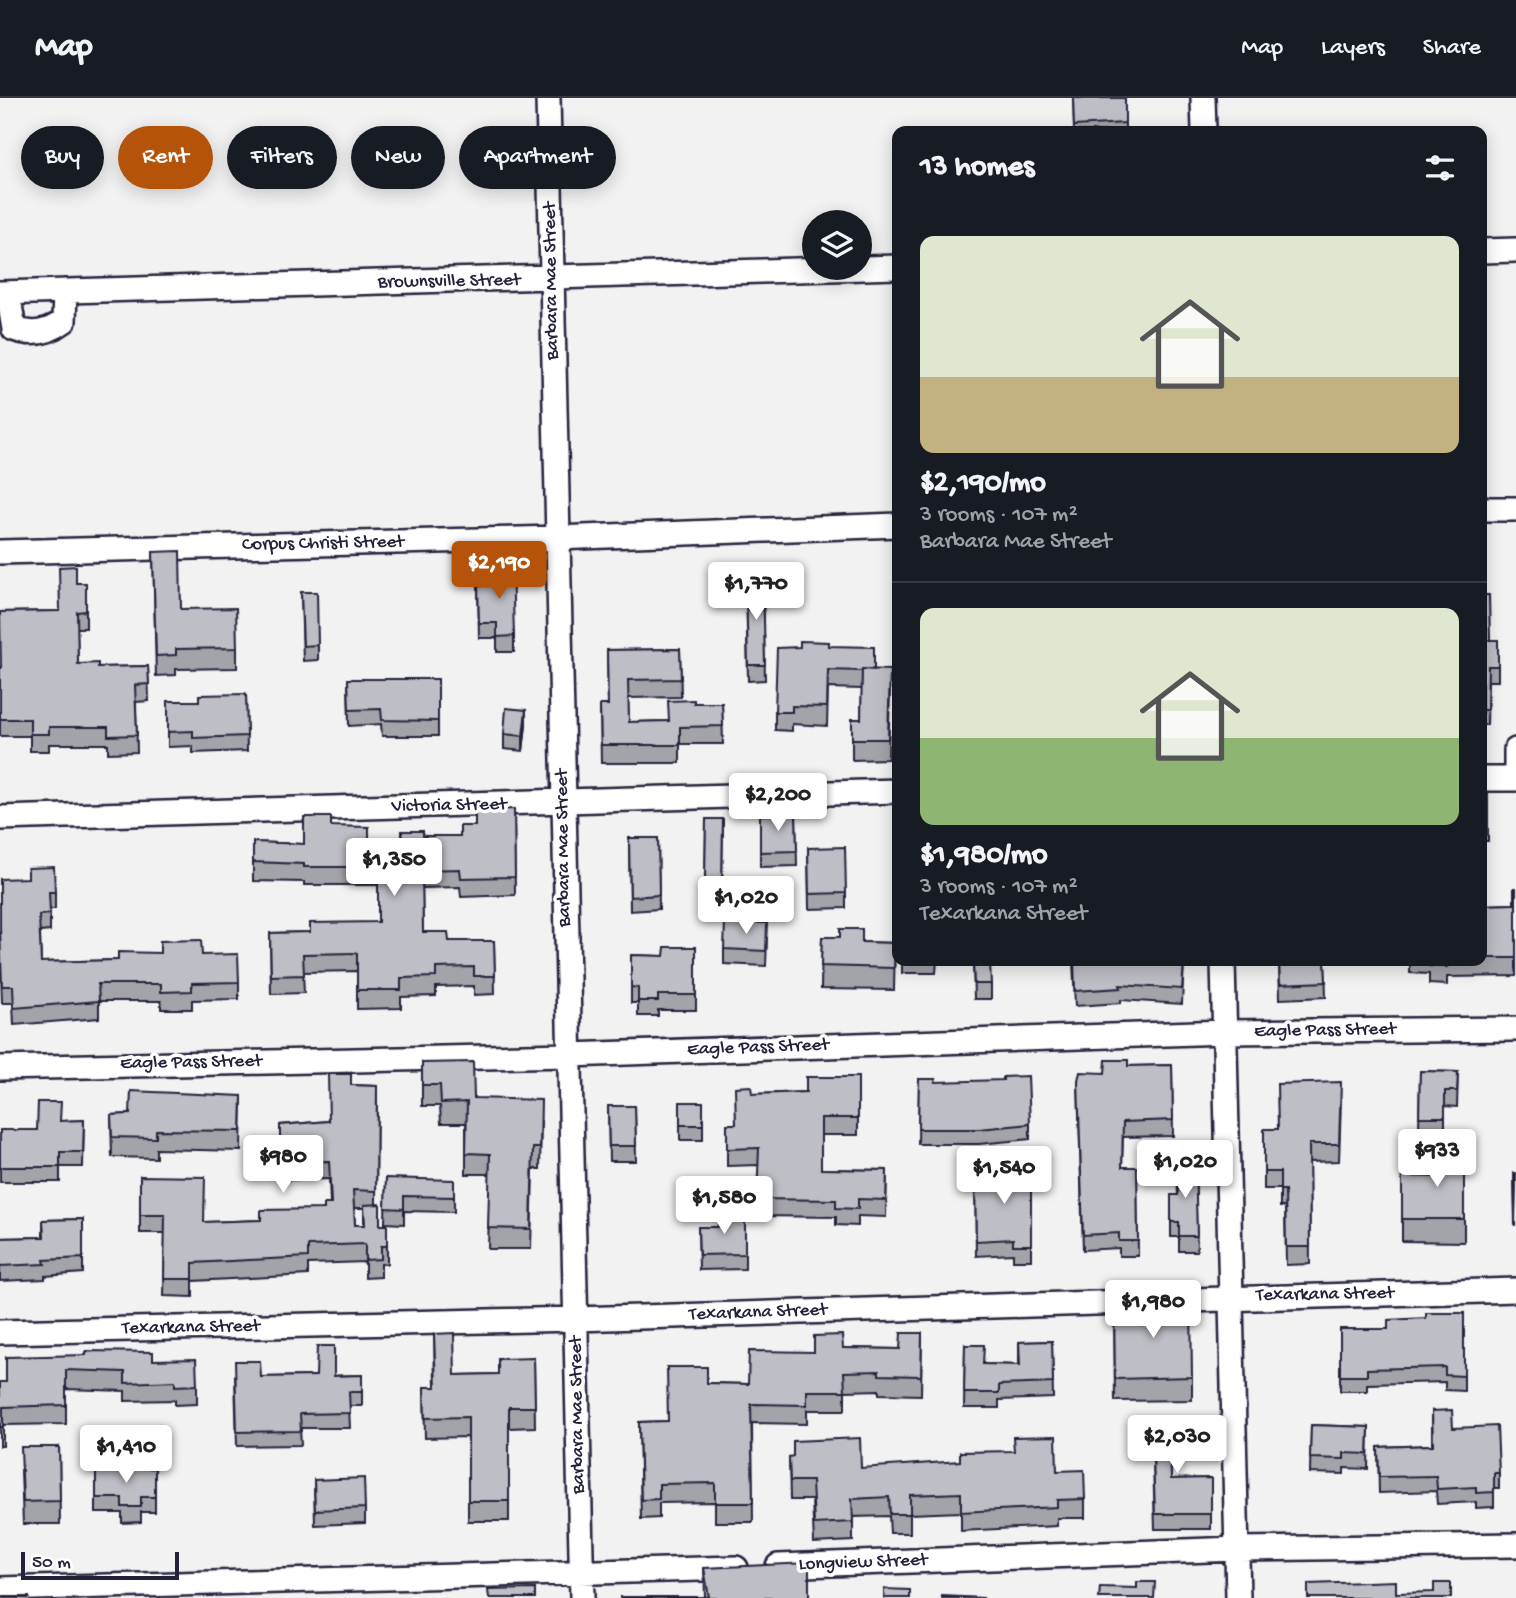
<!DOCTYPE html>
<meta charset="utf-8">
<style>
:root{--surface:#171b24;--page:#20242c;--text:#f1f3f6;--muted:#9ea1a6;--line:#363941;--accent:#b45309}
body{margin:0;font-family:"Gochi Hand",sans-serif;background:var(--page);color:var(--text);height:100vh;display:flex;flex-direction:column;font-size:26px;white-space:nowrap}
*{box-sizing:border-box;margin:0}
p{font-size:23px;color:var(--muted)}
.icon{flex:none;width:38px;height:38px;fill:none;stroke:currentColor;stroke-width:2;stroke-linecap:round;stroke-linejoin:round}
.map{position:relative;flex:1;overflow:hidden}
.sheet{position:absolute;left:892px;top:28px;width:595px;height:840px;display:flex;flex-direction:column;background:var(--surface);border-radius:14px;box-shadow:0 4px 18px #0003}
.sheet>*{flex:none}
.hud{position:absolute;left:21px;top:28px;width:665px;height:63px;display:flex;gap:14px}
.controls{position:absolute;left:802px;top:112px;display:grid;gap:14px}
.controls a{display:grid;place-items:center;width:70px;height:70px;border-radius:50%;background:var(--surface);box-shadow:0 4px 18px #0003;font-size:35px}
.scale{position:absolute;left:21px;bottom:18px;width:158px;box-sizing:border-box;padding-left:7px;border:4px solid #22223b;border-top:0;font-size:19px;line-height:24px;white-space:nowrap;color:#22223b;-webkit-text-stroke:5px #fff;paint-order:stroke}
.price{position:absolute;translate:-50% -60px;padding:0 16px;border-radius:7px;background:#fff;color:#222;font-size:23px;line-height:46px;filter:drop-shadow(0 2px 4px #0008)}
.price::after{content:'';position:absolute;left:50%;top:42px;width:21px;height:16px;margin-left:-10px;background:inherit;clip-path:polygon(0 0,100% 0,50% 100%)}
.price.current{background:var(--accent);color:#fff}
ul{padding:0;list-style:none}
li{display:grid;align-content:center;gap:14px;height:371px;padding:0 28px}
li+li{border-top:2px solid var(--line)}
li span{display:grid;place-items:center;height:217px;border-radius:14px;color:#555}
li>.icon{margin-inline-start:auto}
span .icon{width:126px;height:126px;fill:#fffc;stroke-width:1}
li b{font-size:30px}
h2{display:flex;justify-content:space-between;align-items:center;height:84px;padding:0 28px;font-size:30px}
.chip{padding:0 24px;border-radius:32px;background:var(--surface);box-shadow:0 4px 18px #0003;font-size:24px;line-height:63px}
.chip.current{background:var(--accent);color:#fff}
header{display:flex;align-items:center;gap:42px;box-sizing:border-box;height:98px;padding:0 35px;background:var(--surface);border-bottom:2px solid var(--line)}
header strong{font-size:33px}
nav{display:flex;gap:38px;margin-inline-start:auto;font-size:24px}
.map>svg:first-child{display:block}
</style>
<header>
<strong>Map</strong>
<nav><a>Map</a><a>Layers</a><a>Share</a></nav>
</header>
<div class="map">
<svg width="1516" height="1500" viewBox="0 0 1516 1500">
<rect width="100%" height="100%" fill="#f2f2f3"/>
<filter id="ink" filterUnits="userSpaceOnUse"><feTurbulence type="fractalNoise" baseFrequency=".0143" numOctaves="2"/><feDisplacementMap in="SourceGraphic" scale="14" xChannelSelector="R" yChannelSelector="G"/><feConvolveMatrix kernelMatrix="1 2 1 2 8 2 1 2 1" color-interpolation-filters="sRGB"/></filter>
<g filter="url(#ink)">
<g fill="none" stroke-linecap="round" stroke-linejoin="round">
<defs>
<path id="minor" d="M548,0L582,1500
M1203,0L1204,33
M1482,153L1516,152
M0,195L898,169
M8,195L14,231C33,238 48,235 64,223L65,193
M1482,411H1516
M0,454L556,440L898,427
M1482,681H1516
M1516,681V652
M0,720L898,693
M1223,863L1238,1500
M0,970L569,957L1225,934L1516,931
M0,1234L575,1221L1516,1192
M778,1468L1237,1451L1516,1447
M0,1491L736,1470"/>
</defs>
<use href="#minor" stroke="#22223b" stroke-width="28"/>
<use href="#minor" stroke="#fff" stroke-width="23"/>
</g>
<path fill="#a3a3aa" stroke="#22223b" stroke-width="2" fill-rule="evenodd" d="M1073,0H1125V33H1074Z
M153,454L181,511L237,550V570L176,571V577L156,578Z
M495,465L514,538V554H497V540H479L478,488L496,487Z
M746,480H763L765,582L748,583Z
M76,485L86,513V530H77L78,566L98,569L148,568L149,603L136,604L137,654L108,655V646H49V653H30V638H0V570H1L0,514L59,513Z
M301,494L318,547V562L303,563Z
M1482,497L1490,542H1498V583H1488L1487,627H1482Z
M829,548L874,572L890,593L888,661L852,662V621H861L862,591L828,590L827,628L792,626V633L775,632V614Z
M680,551L681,599L628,600L629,624L668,623L694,605H722L723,646H680V665H601L600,607H608L607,552Z
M348,581H438V638H382L381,626L349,628Z
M246,596L247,653L193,655V648L168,649V603H199Z
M526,627L523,653L504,651V636Z
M1482,695H1488V743H1482Z
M514,711L515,797L461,799L460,789L422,790L423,834L449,843H494L495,896L474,897V888L436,889V898L401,899V910L357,911V873L303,874L304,895L271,896L270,835L310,834L378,824V787H304V784L253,783V744L304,746L331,728L369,741L402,742L423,738H460L475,728Z
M760,717H796L797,768L760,769Z
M706,721H723L722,798L705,797Z
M629,740H658L659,811L630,813Z
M808,750L846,795V810L809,811Z
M0,781L55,794V811H50V833L40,834L41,864L118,862L202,857L239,884V901L192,902V911H161V903H99V920L14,927L13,905H2L0,847Z
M1516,790V878L1447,879V887L1429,886V876L1410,875V863H1482V807L1514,806Z
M822,839L862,844L895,845L894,892L821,891Z
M767,840L766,868L724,866V851Z
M696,849V912H658V918H638V905H631V857L664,858Z
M902,863H937L936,875H902Z
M973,863L991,886V901H974Z
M1073,863H1184L1182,906L1121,902V905L1075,908Z
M1279,863H1325L1326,899L1280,901Z
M422,965L474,1000L541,1023L540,1071H533L531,1151H488L490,1076H466V1025H441L440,1008H422Z
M1172,967L1173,1038L1123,1039L1122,1069H1137L1138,1158H1119V1150L1083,1152L1078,982L1128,968Z
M1420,973L1458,974L1457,1009L1445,1008V1034H1419Z
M858,979V1037H821V1071L887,1072L886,1119L858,1118V1128L836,1127V1119L757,1118L759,1067L727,1068V1026H735L752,996L806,994Z
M919,981L935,984L1030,1026V1041L979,1046H918Z
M351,987L377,988L376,1107L380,1127L387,1148V1166H381V1179L365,1180V1164L308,1166V1177L193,1183V1199L164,1198L165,1135H140V1078L205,1124L261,1122L324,1111L330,1106L329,1081L280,1082V1027L328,1023ZM354,1110H364V1127H355Z
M242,998L241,1053L156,1051V1060L112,1059L111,1017L130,1016Z
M1341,1002L1339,1063L1309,1064L1310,1166L1286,1167L1285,1109H1280V1091H1264V1031H1278Z
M680,1004H703V1042H680Z
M608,1008H635L636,1063H609Z
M84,1022L83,1069H60V1084H0V1032H37L61,1023Z
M1464,1045V1144L1402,1143V1078L1442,1079Z
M1195,1063L1197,1153H1179V1139H1171V1097H1178Z
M1031,1072V1162H1013V1156L976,1158L975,1074Z
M1514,1075H1516L1515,1128Z
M386,1080L454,1099V1114L404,1113V1126L385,1125Z
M745,1114V1171L699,1172L698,1129H717Z
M83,1121V1175L45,1178V1181L0,1183V1140L43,1139V1122Z
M1114,1206L1192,1279V1302L1115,1303Z
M1464,1215V1293L1445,1292V1284L1367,1286V1293H1340V1231H1388L1426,1220Z
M922,1235L921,1297L879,1296V1292L845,1293V1312H807V1326L752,1325L753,1424H715V1404L659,1405V1420L641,1421L639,1324L668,1323L707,1285L748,1286L814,1254L843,1250L900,1251Z
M434,1236L455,1277L498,1276L534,1260L535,1329L509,1330V1423H468V1339L425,1340L424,1289H435Z
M1052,1243L1053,1300L999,1302V1310H964L965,1247L984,1266L1019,1267V1244Z
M6,1259L153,1262L197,1287V1306L175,1307V1302L125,1303V1293L66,1291V1326L3,1327V1348H0V1284H6Z
M362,1277V1308H349L350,1330H300L301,1347L237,1348L235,1278L261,1279Z
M1432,1313L1453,1330L1499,1375V1390H1494V1409L1476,1410V1404L1437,1406L1436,1393L1379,1395L1378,1349L1432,1347Z
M1196,1326L1197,1358L1170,1359L1171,1381L1211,1380V1431H1155L1152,1327Z
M1311,1327L1369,1329L1368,1371L1344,1370V1376L1310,1375Z
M59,1349L60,1426H23L21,1372Z
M789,1359L861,1370L1057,1373L1085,1401V1420H1057V1428L961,1433V1414L910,1416V1435H890L889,1418L853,1419V1443L814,1445L812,1402H790Z
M155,1370V1414H141V1424L122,1425V1415H96V1371Z
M314,1382L365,1410V1425L315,1427Z
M704,1470L809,1500L705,1499Z"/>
<path fill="#85858b" stroke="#22223b" stroke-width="2" d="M526,612V627L523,653V638Z"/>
<path fill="#bebec6" stroke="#22223b" stroke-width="2" d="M1073,0H1125V25L1074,28Z
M180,453L181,511L236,510L237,550L176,551V557L156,558L153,454Z
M512,464L514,538L497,539V525H479L478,488L496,487L495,465Z
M76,468V485H86V513L77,514L78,566L98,565V569L148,568L149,586L135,587L137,637L108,638V629H49V636H30V621H0V570H1L0,514L60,513L59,469Z
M746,480H763L765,567H748Z
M301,494H317L318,547L303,548Z
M1482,497H1489L1490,542H1498V568H1488L1487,612H1482Z
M800,543L829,544V548L874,549V572L862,571V573L828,572L827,609L792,608V614H775L777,550L800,549Z
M680,551L681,581L628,582L629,624L669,623L668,603L694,602V605H722L723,628L680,629V647H601L600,607H608L607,552Z
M862,571L890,572L888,641H852V621H861Z
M348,581H438V623L382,622L381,611L349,612Z
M246,596L247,638L193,640V633L168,634V603H199V597Z
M506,610L526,612L523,638L504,636Z
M1482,695H1488V728L1482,727Z
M514,711L515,779L461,780L460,771L422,772L423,834H448L449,843H494L495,878H474V869L436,870V879L401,880V892H357V855L303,856L304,877L271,878L270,835L310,834V825L378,824V769H304V766L253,764V744L304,746V719H331V728L369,729V741L402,742V733H423V738H460V728H475V712Z
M760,717H796L797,753L760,754Z
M706,721H723L722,783L705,782Z
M629,740H658L659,797L630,799Z
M845,749L846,795L809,796L808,750Z
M54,769L55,794H49L50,816L39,817L41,864L118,862V854L160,855V843L201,842L202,857L238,856L239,884L192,885V893L161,894V886H98L99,903L14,910L13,888H2L0,830V781L28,780V770Z
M1514,790H1516V860H1482V807L1514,806Z
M725,823L767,825L766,853L724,851Z
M840,831H862V844L895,845L894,870L821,868L822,839H840Z
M665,849H696V897H658V903H638V890L631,889V857L664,858Z
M973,863H990L991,886H974Z
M1074,863H1184L1182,891L1120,887L1121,890L1075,893Z
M1279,863H1325L1326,884L1280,886Z
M1429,863H1447V869L1429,868Z
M1106,962H1128V968L1172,967L1173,1022L1123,1024L1122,1069H1137L1138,1143H1119V1135L1083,1137L1078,982L1080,974L1105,975Z
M473,964L474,1000L541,1002L540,1050H533L531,1131L488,1130L490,1056L466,1055L467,1004L441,1005L440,987H422V965Z
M1420,973L1458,974L1457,993H1445V1019H1419Z
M328,976H351V987L377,988L376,1093L353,1092L355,1127H365L364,1107L380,1106V1127H387V1148H381V1161L365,1162V1146L308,1148V1159L193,1165V1181H164L165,1117H140V1078L205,1079L204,1124L261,1122V1112L324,1111V1106H331L329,1063L280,1064V1027L329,1023Z
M1028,978L1030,1026L979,1031H918L919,981H936L935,984L1003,982V979Z
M806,979H858V1020H821V1071L887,1072L886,1102L858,1101V1111L836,1110V1102L757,1101L759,1050L727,1051V1026H736L735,989L751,988L752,996L806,994Z
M1341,984L1339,1046H1309L1310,1149H1286L1285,1092H1280V1074H1264V1031H1278L1277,986Z
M131,993L242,998L241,1033L156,1032V1040L112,1039L111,1017L130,1016Z
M38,1004H61L60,1023L84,1022L83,1054H60V1069H0V1032H37Z
M680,1004H703V1027H680Z
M608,1008H635L636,1048H609Z
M1442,1045H1464V1121H1402V1078L1442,1079Z
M1177,1063H1195L1197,1138H1179V1124H1171V1097H1178Z
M1031,1072V1147H1013V1141L976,1143L975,1074Z
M1514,1075H1516L1515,1112Z
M386,1080L454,1082V1099L404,1098V1111L385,1110Z
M717,1114H745V1156L699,1157L698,1129H718Z
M83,1121V1160L44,1162L45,1166L0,1168V1140L44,1139L43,1122Z
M1191,1204L1192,1279L1115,1281L1114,1206Z
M1426,1215H1464V1278L1445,1277V1269L1367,1271V1278H1340V1231H1388V1222L1426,1220Z
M454,1235L455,1277L498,1276V1261L534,1260L535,1309H509V1403H468V1319L425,1320L424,1289H436L434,1236Z
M901,1235H922L921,1278L879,1277V1273L844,1274L845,1293H807V1307L751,1306L753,1405H715V1385L659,1386V1401L641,1402L639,1324L668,1323L667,1269H707V1285L748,1286L749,1253L814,1254V1238L842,1237L843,1250L900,1251Z
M1052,1243L1053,1285L999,1287V1295H964L965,1247H984L983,1266L1020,1267L1019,1244Z
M317,1248H334V1278L362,1277V1294H349L350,1315L300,1316L301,1333L237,1334L235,1263H260L261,1279L316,1278Z
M86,1253L153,1254V1262L196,1261L197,1287L175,1288V1283L125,1285V1274L66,1272V1307L3,1309V1329H0V1284H6V1259L86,1257Z
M1452,1312L1453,1330L1497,1328L1499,1375H1494V1394L1476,1395V1389L1437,1391L1436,1378L1379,1379L1378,1349L1433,1347L1432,1313Z
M1196,1326L1197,1343L1170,1344L1171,1381L1211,1380V1416H1155L1152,1327Z
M1311,1327L1369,1329L1368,1356L1344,1355V1361L1310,1360Z
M1056,1338L1057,1373L1084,1372L1085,1401L1057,1402V1409L961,1414V1395L910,1397V1416H890L889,1399L852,1401L853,1424L814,1426L812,1383H790L789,1359L793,1358V1343L860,1340L861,1370L960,1363V1354L1014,1353L1013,1339Z
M21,1349H59L60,1403L23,1404Z
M155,1370V1399H141V1409H122V1400H96V1371Z
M364,1380L365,1410L315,1412L314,1382Z
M809,1465V1500H620V1499H709L704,1470Z
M1396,1483V1495L1434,1494V1485H1451V1500H1308V1486Z
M1137,1484H1155L1154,1500H1099L1100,1489L1137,1490Z
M535,1491V1500H489L488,1492Z
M884,1491L910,1492V1500H884Z
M942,1498L984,1500H942Z
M0,1499H29V1500H0Z"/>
</g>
<g text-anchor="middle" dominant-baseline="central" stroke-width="7" stroke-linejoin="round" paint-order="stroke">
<g font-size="19" fill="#22223b" stroke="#fff">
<text transform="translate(552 183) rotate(-91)">Barbara Mae Street</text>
<text transform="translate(449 184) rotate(-1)">Brownsville Street</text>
<text transform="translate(323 446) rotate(-1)">Corpus Christi Street</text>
<text transform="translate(449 708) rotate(-1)">Victoria Street</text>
<text transform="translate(564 750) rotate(-91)">Barbara Mae Street</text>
<text transform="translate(1325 933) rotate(-1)">Eagle Pass Street</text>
<text transform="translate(758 950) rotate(-2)">Eagle Pass Street</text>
<text transform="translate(191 965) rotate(-1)">Eagle Pass Street</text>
<text transform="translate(1325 1197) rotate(-1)">Texarkana Street</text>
<text transform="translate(758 1215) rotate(-2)">Texarkana Street</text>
<text transform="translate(191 1230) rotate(-1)">Texarkana Street</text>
<text transform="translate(578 1317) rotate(-91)">Barbara Mae Street</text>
<text transform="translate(863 1465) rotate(-2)">Longview Street</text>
</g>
</g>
</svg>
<div class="controls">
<a><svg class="icon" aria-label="layers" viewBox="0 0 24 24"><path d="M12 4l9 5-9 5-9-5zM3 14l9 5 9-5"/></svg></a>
</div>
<div class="scale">50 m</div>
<b class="price current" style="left:499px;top:503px">$2,190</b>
<b class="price" style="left:756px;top:524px">$1,770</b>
<b class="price" style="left:778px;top:735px">$2,200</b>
<b class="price" style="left:394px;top:800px">$1,350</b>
<b class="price" style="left:746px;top:838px">$1,020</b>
<b class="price" style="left:1437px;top:1091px">$933</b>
<b class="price" style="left:283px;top:1097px">$980</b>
<b class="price" style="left:1185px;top:1102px">$1,020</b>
<b class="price" style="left:1004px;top:1108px">$1,540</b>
<b class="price" style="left:724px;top:1138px">$1,580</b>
<b class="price" style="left:1153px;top:1242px">$1,980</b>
<b class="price" style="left:1177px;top:1377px">$2,030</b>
<b class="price" style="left:126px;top:1387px">$1,410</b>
<div class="hud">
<a class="chip">Buy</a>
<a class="chip current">Rent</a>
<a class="chip">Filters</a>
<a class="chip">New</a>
<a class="chip">Apartment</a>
</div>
<section class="sheet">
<h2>13 homes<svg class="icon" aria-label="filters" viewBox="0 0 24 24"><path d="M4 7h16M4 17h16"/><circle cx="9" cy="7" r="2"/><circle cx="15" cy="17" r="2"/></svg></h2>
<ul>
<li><span style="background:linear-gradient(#dfe7d0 65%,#c2b280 0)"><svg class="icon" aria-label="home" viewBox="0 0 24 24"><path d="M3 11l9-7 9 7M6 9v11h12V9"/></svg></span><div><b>$2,190/mo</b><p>3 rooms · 107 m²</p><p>Barbara Mae Street</p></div></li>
<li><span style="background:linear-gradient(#dfe7d0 60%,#8fb573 0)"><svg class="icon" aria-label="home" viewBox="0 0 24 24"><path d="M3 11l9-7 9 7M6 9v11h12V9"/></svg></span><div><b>$1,980/mo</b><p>3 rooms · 107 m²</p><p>Texarkana Street</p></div></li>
</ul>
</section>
</div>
